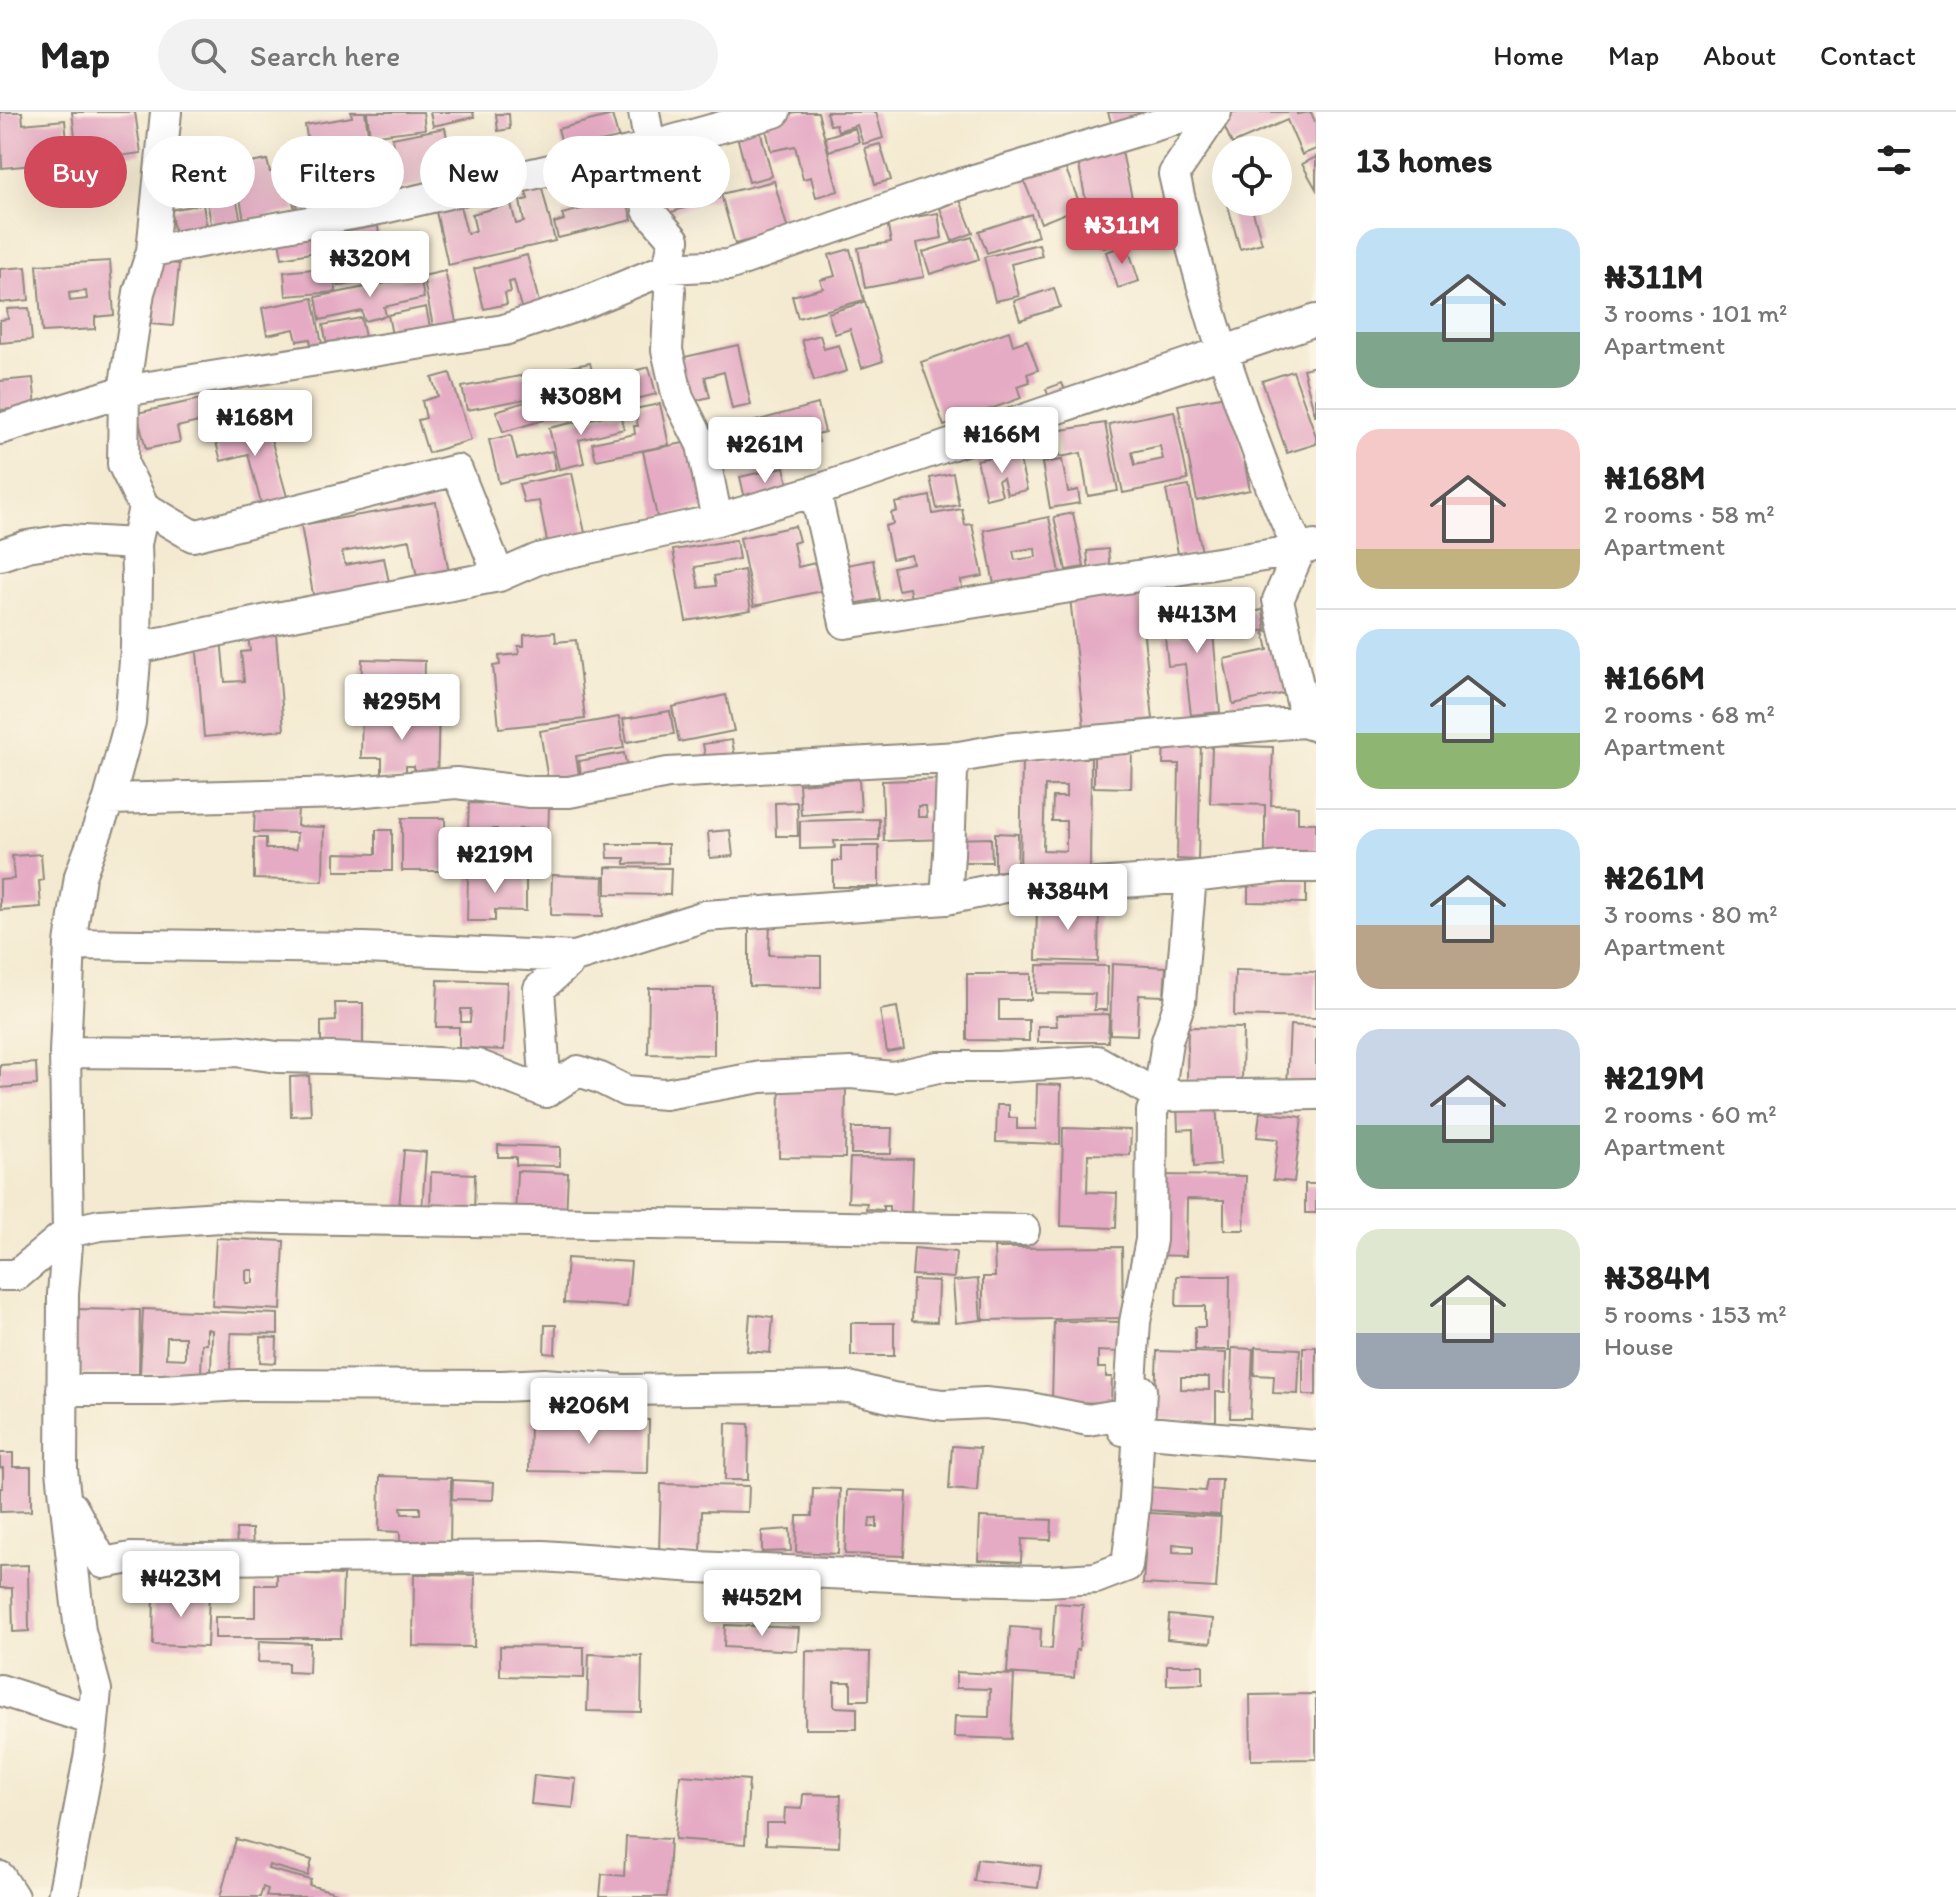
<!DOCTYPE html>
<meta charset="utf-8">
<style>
:root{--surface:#fff;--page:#f2f2f2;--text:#222;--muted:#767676;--line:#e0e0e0;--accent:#d1495b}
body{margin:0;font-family:Itim,sans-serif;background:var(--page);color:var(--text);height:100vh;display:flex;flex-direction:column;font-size:30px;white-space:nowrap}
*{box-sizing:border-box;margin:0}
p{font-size:26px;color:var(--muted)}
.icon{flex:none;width:44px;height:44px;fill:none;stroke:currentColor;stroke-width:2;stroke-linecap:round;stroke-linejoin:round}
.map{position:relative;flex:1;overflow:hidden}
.sheet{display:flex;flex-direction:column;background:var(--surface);width:640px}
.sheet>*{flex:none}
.top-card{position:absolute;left:24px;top:24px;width:760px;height:72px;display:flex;gap:16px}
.tools{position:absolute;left:1212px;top:24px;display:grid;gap:16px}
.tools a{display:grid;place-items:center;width:80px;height:80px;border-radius:50%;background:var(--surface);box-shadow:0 8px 32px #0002;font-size:40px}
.price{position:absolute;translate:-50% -68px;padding:0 18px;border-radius:8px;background:#fff;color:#222;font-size:26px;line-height:52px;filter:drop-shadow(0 2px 4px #0008)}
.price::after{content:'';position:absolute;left:50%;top:48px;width:24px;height:18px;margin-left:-12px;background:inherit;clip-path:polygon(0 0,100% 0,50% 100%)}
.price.active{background:var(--accent);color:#fff}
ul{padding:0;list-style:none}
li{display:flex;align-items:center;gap:24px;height:200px;padding:0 40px}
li+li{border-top:2px solid var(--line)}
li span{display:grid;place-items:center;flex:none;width:224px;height:160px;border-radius:24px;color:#555}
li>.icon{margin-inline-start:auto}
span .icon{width:96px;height:96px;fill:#fffc;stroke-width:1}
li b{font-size:34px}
h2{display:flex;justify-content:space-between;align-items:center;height:96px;padding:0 40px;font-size:34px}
.pill{padding:0 28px;border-radius:36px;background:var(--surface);box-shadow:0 8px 32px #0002;font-size:28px;line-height:72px}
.pill.active{background:var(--accent);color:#fff}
header{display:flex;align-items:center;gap:48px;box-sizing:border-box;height:112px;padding:0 40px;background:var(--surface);border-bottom:2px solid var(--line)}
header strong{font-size:38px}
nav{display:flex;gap:44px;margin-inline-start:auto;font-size:28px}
.search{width:560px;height:72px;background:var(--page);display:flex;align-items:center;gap:20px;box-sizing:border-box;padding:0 28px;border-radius:44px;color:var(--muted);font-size:30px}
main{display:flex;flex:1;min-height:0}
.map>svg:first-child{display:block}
</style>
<header>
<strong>Map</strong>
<div class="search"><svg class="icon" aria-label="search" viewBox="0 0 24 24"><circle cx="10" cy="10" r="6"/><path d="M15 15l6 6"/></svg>Search here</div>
<nav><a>Home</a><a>Map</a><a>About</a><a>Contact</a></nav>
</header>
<main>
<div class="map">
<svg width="1316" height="1785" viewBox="0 0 1316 1785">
<rect width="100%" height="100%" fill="#fcf5e5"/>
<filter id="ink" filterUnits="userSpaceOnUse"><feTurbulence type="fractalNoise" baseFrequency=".0125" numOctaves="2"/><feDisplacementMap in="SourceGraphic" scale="16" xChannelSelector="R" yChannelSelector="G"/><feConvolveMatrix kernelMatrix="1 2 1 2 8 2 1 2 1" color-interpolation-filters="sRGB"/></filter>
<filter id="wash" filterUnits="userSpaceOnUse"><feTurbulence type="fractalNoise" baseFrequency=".006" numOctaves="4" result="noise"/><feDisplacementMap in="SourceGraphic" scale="32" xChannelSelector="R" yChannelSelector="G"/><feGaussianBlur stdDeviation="1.8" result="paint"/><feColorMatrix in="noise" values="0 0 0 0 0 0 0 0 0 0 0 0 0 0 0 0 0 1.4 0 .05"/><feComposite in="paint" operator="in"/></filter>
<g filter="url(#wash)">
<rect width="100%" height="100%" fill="#f4ead1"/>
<g id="blocks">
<path fill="#e5abc4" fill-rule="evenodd" d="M0,0H22L23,12L65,8L67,29L53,30L55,51L2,56Z
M72,0H135L141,41L67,51L65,35L76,33Z
M351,0H365L369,27L309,37L305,13L352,5Z
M367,0H423L425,17L370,24Z
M430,0H473L474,5L433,14Z
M796,0H818L838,79L816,85L811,65L803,67L795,34L771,39L764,8Z
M826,0H876L883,26L863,32L857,13L838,19L836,12L830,13Z
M1108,0H1168L1114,20Z
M1230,0H1297V2L1311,0L1316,12V37L1302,43L1287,8L1232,32L1220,4Z
M496,2H509L510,17L498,19Z
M612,3L619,28L565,42L558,17Z
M759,14L772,64L749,70L736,20Z
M445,16L455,66L401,77L392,26Z
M855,16L859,30L829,39L825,25Z
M703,31L719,86L668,101L651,47Z
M880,32L891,68L875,72L865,36Z
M333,35L345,92L319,97L318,87H323L320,67L314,68L317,83L309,84L312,98L298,101L287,44Z
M1122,40L1132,86L1087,95L1078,48Z
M1316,45V77L1302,52Z
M267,48L270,60L287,57L295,99L244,108L234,54Z
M1063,50L1081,95L1041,111L1023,66Z
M230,54L241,110L212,116L206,84L214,82L213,77L182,83L178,64Z
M774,69L788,118L735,132L721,82Z
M541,72L555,129L448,153L435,95L459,90L467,121L476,119L472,102L511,92L516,112L524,110L520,89L528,87L525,76Z
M623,74L632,108L558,126L554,111L564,108L562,102L610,90L607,78Z
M960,88L973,121L952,129L940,96Z
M1243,90H1250L1262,131L1240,137L1228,94Z
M203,92L207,117L175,122L170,98Z
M938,101L942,126L917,131L924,165L865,176L858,136L891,130L887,110Z
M1142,101L1149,121L1104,136L1098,116Z
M1031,102L1038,124L987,141L979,119Z
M378,114L380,131L365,133L366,142L354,143L355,151L374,148L377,167L339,174L330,122Z
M323,116L327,138L282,146L278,123Z
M972,125L979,147L930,162L923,140Z
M1039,132L1042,144L1011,152L1019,184L995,189L984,145Z
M1127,133L1139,169L1118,176L1106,140Z
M850,137L864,188L798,206L792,184L823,176L820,168L835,164L829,143Z
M527,143L540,194L522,199L514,169L509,170L511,180L505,181L507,192L484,197L474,157Z
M110,149L114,203L95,205V217L42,220L37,153ZM86,179L87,187L70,189L69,181Z
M157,150L179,152L173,214L151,212Z
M26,155L29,188L0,191V157Z
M333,155L336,180L286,184L284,160Z
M445,159L457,214L434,219L423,164Z
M420,164L424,186L384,195L386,204L364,209L362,199L320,208L316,185Z
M1054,176L1060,195L1020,208L1014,189Z
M313,186L323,237L312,238L310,227L297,229L294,217L267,223L262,196Z
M865,190L883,249L862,256L850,217L835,222L828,201Z
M426,195L431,220L393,228L388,203Z
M29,196L32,228L0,231V208L8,207L7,197Z
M361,206L366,230L328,238L323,213Z
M1009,219L1013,233L1027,228L1038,258L1027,262L1030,270L1017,274L1021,286L944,314L921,250Z
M820,223L824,237L839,233L847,259L814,269L802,228Z
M738,233L751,293L732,297L724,260L705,265L710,285L685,291L676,247Z
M590,251L600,293L549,304L540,261Z
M1316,254V303H1315L1303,257Z
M649,255L656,282L617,292L610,265Z
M1293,259L1316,324V332L1287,341L1262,269Z
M450,261L471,328L428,341L418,308L426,306L422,289L438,284L432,266Z
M536,261L541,284L467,298L462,275Z
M33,266L36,295L0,298V269Z
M1062,271L1070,290L1053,296L1046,277Z
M219,283L224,304L177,315L180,330L146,337L137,301Z
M1231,283L1250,378L1197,389L1178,293Z
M538,286L544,308L503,320L496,299Z
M660,292L669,333L596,348L592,331L635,322L634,314H638L634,297Z
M818,292L825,320L817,322L819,330L790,338L787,324L719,343L712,321Z
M1174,299L1188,368L1123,381L1109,312ZM1160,334L1163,347L1135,353L1132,340Z
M620,300L624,317L579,328L584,351L559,357L549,316Z
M265,305L289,392L263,399L248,342L221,349L213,319Z
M1105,311L1118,379L1088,384L1081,341L1060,345L1055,319Z
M511,323L517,347L552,339L556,357L499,371L489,328Z
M694,329L708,395L657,405L643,339Z
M1018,340L1027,378L1007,382L1003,366L998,368L1002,383L986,387L977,348Z
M1062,348L1068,380L1078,378L1080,391L1050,396L1042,351Z
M784,355L790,381L746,391L740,365Z
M572,361L585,421L547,429L539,389L524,391L519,372Z
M953,361L959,393L937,397L930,366Z
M1189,374L1202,441L1179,446L1166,378Z
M930,384L933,402L962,397L965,413L972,412L983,464L961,468L962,477L911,487L909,476L898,478L893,455L913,451L911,443L892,447L885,414L893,412L891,401L897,399L895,391Z
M436,390L449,461L417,466L410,428L342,440L345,453L384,446L390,475L314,488L301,413Z
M1073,401L1084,455L1066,458L1054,405Z
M1049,405L1061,466L995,478L984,418ZM1035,436L1036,445L1015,448L1013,439Z
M795,414L799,429L793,431L798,455L815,451L821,479L754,494L740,426Z
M736,428L739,447L695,455L699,476L716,474L714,464L744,458L751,498L686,509L673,438Z
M1108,437L1110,458L1089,460L1087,439Z
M873,448L880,487L848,493L841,454Z
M1139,478L1153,607L1084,615L1070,485Z
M1210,486L1220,600L1191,603L1185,552L1168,554L1165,525L1182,524L1179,489Z
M1263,498L1266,518L1228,526L1224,505Z
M1283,516L1296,579L1233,592L1224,547L1268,538L1264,520Z
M555,520L556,530L576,528L585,607L499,616L493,554L500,553L499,544L519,542L518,534H524V523Z
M276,522L284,618L204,625L196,528L221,526L225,570L244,569L241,540L250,539L248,524Z
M362,547L425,549L424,594L361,592Z
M726,583L734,619L679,630L672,595Z
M362,597L439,598L437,670L414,669V654H406V666H382V646H361Z
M670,599L674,622L627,630L623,607Z
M619,605L624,636L576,644L580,669L549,674L540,619Z
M732,628L735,645L706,649L703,632Z
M1164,629L1201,630L1198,748L1177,747L1179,652H1163Z
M1212,633L1273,635L1271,693L1298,694V711H1316V745L1265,744V693L1210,691Z
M1094,636H1132L1131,676L1094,675Z
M624,641L628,661L582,670L579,649Z
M1022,645L1091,646L1090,759L1020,758ZM1045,674H1066V685H1053L1052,709H1066V739L1043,738Z
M859,667L861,699L801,703L799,672Z
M946,667L948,727L884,729L882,669ZM918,694H926L927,705H918Z
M797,690L798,724H776L775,691Z
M469,691L549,694L547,763L524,762L526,717H519L518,741H496L497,717H490L489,761L466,760Z
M255,694L298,695L297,714L324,715L323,769L254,767V726H266V737H296L297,721L254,720Z
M402,706H445L446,759H402Z
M879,707V728L834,729L835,736L800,737V709Z
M376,718H392V759H335V741L376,742Z
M730,718L733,744L710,746L708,720Z
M995,721L1018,722L1017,760L995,759Z
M991,726L992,750H952V727Z
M607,732H668V751L625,752V746H608Z
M841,734H879V775H833V749H841Z
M41,742L43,768L39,769L41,795L0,798V768L14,767L12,744Z
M606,755L671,756L670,783L606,782Z
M468,762L526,763V799L495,798V809H467Z
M552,763L604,765L603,804L551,803Z
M1248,769L1306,770V791L1248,790Z
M1037,790L1099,791L1098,850L1036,848Z
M749,807H770L769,843L821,844V875L749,874Z
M1112,852L1166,855L1164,884L1139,883L1137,923L1110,922Z
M1037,853L1108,854L1107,898H1094L1095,882L1036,881Z
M1235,858L1316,860V906L1234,904Z
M967,862H1031V888H999V908H1029V929L967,928Z
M438,868L507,870L504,938L459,936V915H436ZM461,897H471L470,910H461Z
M649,876H714V943L648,942Z
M335,891H363V935L321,936V910L336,909Z
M897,895L904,937L887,940L880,898Z
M1109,902L1108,930H1038V914H1057L1056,903Z
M1290,913L1316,915V977L1287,975Z
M1188,915L1243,916L1242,969L1187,968Z
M36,951L37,973L0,976V953Z
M309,964L311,1003L291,1004L290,965Z
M780,972L846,973L845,1046L779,1045Z
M1037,972L1061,973L1060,1032L996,1030L997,993H1009V1006H1017V1017H1036Z
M1216,991L1220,1053L1194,1055L1193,1017L1178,1018L1177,993Z
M1260,1000L1302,1005L1294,1070L1273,1068L1278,1027L1257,1025Z
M852,1016H892L891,1042H851Z
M1063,1016L1131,1018L1130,1043L1088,1042L1087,1080L1117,1081L1116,1116L1061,1114Z
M498,1033L560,1035V1054L516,1053V1045H498Z
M404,1038L426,1040L422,1098L399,1096Z
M850,1046L913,1047L911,1105L889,1104V1094H883V1098L866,1097L867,1091L848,1090Z
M517,1059L568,1061L566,1106L515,1104Z
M431,1060L475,1062L474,1103L430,1101Z
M1157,1063L1246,1064L1244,1118H1224V1088L1187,1087L1186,1144L1155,1143Z
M1305,1072H1316V1101H1305Z
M216,1126L284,1129L281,1198L212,1194ZM246,1158H253V1171H246Z
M1122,1135L1123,1206L983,1208V1165H995L994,1136Z
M914,1136L956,1140L954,1166L912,1163Z
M567,1146L631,1150L627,1195L564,1191Z
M1177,1164H1230L1229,1238H1195V1215H1205V1194H1176Z
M978,1167L981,1208L956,1211L953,1169Z
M913,1168L938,1169L937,1210L912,1209Z
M69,1197L140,1198L139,1263L68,1262Z
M143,1197L278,1202V1222L231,1221L230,1264L211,1263L212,1218L207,1217V1232H202L201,1264L140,1262ZM167,1225H185V1247L166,1246Z
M750,1202L773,1205L770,1241L747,1239Z
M1054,1209L1128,1210L1120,1240L1098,1239V1256H1106V1265H1112L1111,1291L1052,1290Z
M851,1211H894V1244H851Z
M545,1213H556L555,1242L544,1241Z
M261,1225L277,1226L276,1251L260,1250Z
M1255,1235L1300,1237L1298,1282L1273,1281L1274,1264L1254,1263Z
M1303,1235H1316V1283H1303Z
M1232,1236L1253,1237L1250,1306H1230Z
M1157,1239L1226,1241L1225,1280H1216V1309L1154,1307ZM1181,1265H1209V1278L1181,1277Z
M530,1307L649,1308L648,1361L529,1359Z
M726,1311L749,1312L748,1368H725Z
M952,1334L980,1336L977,1379L949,1377Z
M0,1341H13V1355H31V1399L0,1400V1376H3V1356H0Z
M380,1364L451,1366L450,1437H400V1420L379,1419ZM401,1395H420V1402H402Z
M453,1368L494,1370L493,1388L452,1387Z
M1207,1368H1222L1220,1403L1147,1398L1149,1375L1205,1379Z
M661,1372L749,1374L748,1400L702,1399L701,1442L659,1441Z
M813,1376L840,1377L838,1442L796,1440L797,1404H812Z
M847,1378L907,1380L904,1444L845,1442ZM870,1406H877V1415H869Z
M1148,1401L1221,1405L1216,1476L1143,1472ZM1173,1432L1193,1434V1441L1173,1440Z
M980,1405L1052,1408L1051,1428L1022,1427L1021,1450L978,1448Z
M236,1417H252L253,1438H237Z
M790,1417L791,1439L762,1440V1419Z
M28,1453L29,1519L13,1520L12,1476H0V1454Z
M277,1461L343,1463L341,1526H215V1505H255V1473H277Z
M414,1462L475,1463L474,1535L413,1534Z
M154,1479L209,1481L207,1535L153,1533Z
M1055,1491L1083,1493L1079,1538H1076L1074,1566L1007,1561L1010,1515L1041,1517L1040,1536L1052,1537Z
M1169,1503L1213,1507L1211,1531L1167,1527Z
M725,1513L799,1516L797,1539L724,1535Z
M259,1529L310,1531L309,1561L288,1560V1551L258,1550Z
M500,1534L584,1535V1566L500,1564Z
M806,1539L870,1540L869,1588H851V1570H834V1595L857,1596V1617H805Z
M589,1542L642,1544L641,1600L587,1599Z
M1167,1553H1203V1572L1167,1573Z
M956,1560L1014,1563L1011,1627L954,1625L955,1604L989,1605L990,1577L956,1576Z
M1316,1582V1647L1251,1648L1250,1583Z
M534,1663L576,1667L573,1696L531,1692Z
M680,1663L749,1668L745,1732L675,1727Z
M803,1682L841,1683L839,1735L766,1732V1711H784L785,1696L802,1697Z
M626,1725L670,1727L667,1785H600L602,1762L624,1764Z
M236,1727L312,1748L308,1764L269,1753L268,1757L311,1768L309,1773L351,1785H270L266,1784L268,1777L263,1775L260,1785H220Z
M977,1747L1041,1754L1038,1776L974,1769Z"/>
</g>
</g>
<g filter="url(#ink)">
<use href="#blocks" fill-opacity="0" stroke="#908a7e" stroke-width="2"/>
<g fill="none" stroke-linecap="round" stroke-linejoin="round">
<defs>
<path id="minor" d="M644,0L650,35L643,56L648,98L674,128L668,156L670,180L667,238L678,286L702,333L717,408
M1216,0L1174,62C1192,144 1216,223 1244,302C1261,348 1277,394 1300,438L1278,488L1302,590L1303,610L1316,614
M152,139L384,96L650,35L775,0
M0,317L124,279L504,218L579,193L668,156L728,153L941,78L1200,0
M815,379L845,511L1300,438L1314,434
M144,395L193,424L457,358L499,464
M0,443L27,434L65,428L136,432
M136,536L282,505L499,464L538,447L717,408L815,379L1316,208
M959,645L952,659L949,742L946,787L1025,771L1056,775L1191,765L1280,755H1316
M109,687L343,681L456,671L530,680H569L668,661L959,645L1004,637L1303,610
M70,832L364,836L575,845
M65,940L173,941L236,939L277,945L331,946L477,953L546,980L578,959L600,966L626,979L665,982L761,965L851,961L893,965L938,955H998L1097,949L1159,984L1316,982
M546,980L539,877L575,845L705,804L946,787
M0,1163H17L68,1120L100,1113L220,1105L1024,1118
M62,1278H163L240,1273L502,1274L544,1272L624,1278L849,1275L893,1286L943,1293L985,1291L1025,1295L1088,1308L1129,1301L1135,1210L1151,1128L1152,999L1159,984L1167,929L1180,890L1191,765
M1123,1318L1316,1334
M72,1395L103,1451L131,1446L195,1447L543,1444L697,1455L956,1467L1046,1469L1096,1466L1127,1454L1135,1387L1141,1278
M0,1578L93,1608
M0,1765L13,1785
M63,1785L90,1641L96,1578L80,1519L62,1358L63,1182L68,1120L65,940L70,832L80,764L109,687L130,610L136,536L137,463L136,432L144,395L123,352L124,279L139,180L152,139L166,0"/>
</defs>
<use href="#minor" stroke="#908a7e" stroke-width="34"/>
<use href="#minor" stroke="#fff" stroke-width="30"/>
</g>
</g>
</svg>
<div class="tools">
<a><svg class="icon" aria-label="locate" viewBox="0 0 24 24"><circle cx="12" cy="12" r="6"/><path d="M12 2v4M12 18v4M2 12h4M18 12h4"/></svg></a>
</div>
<b class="price active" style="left:1122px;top:154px">₦311M</b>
<b class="price" style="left:370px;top:187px">₦320M</b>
<b class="price" style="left:581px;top:325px">₦308M</b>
<b class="price" style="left:255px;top:346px">₦168M</b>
<b class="price" style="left:1002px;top:363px">₦166M</b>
<b class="price" style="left:765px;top:373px">₦261M</b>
<b class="price" style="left:1197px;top:543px">₦413M</b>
<b class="price" style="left:402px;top:630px">₦295M</b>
<b class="price" style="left:495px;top:783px">₦219M</b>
<b class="price" style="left:1068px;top:820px">₦384M</b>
<b class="price" style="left:589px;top:1334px">₦206M</b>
<b class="price" style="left:181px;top:1507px">₦423M</b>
<b class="price" style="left:762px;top:1526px">₦452M</b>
<div class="top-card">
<a class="pill active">Buy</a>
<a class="pill">Rent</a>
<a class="pill">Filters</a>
<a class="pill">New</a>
<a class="pill">Apartment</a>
</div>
</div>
<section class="sheet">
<h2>13 homes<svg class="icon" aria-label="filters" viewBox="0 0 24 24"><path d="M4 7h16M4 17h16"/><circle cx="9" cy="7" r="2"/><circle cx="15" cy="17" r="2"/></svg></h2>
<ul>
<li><span style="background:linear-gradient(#bfe0f5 65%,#7fa58c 0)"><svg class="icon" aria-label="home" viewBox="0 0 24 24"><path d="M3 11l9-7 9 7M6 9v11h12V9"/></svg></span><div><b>₦311M</b><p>3 rooms · 101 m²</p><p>Apartment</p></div></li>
<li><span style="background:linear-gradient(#f6c9c9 75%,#c2b280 0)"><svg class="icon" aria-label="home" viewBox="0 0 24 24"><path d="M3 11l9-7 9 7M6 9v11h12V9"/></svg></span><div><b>₦168M</b><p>2 rooms · 58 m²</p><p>Apartment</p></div></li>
<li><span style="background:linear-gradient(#bfe0f5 65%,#8fb573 0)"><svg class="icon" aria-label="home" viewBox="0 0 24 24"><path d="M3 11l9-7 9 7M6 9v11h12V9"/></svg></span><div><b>₦166M</b><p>2 rooms · 68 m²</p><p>Apartment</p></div></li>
<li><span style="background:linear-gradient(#bfe0f5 60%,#b9a48a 0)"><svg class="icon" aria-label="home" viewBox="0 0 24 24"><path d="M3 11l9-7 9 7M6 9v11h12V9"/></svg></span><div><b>₦261M</b><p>3 rooms · 80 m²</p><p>Apartment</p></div></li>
<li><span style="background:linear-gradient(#c9d6e8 60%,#7fa58c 0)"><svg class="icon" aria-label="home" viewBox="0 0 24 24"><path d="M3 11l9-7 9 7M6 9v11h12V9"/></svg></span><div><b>₦219M</b><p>2 rooms · 60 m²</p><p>Apartment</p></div></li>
<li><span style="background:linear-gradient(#dfe7d0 65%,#9aa5b1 0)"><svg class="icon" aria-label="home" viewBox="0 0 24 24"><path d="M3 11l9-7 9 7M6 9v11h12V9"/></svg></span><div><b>₦384M</b><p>5 rooms · 153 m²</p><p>House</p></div></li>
</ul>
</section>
</main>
